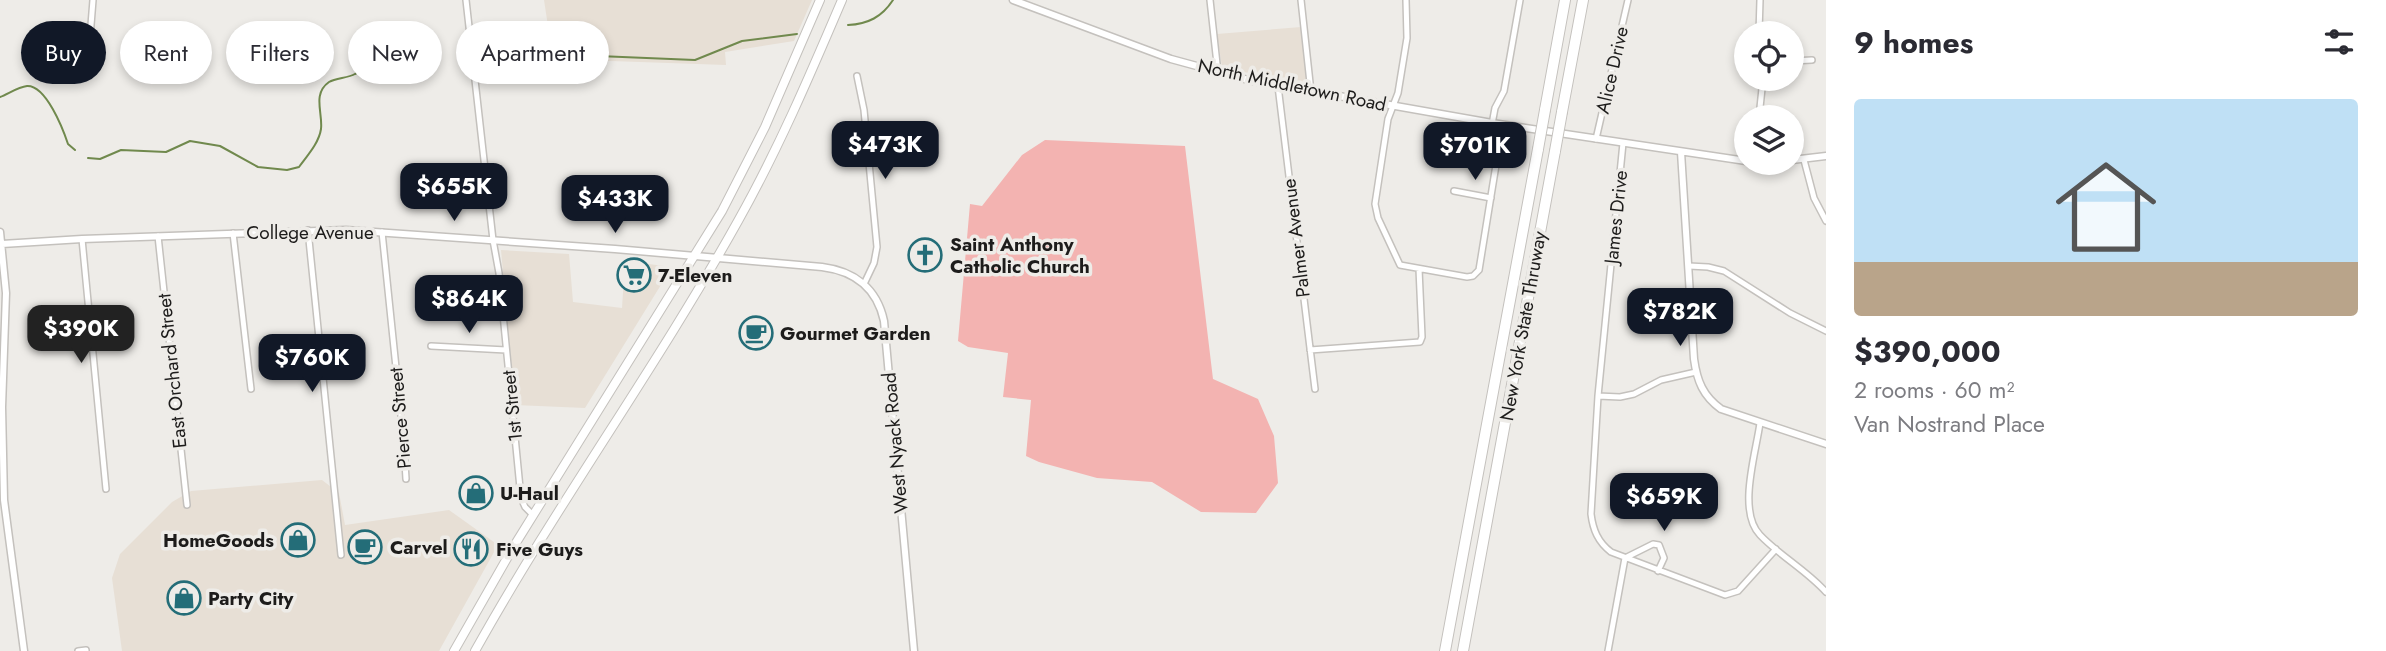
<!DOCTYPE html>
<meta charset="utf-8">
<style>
:root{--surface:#fff;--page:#f2f2f3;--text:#2b2b33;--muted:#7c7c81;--line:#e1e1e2;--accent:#111827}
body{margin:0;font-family:Jost,sans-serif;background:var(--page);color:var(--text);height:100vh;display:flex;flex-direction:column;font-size:26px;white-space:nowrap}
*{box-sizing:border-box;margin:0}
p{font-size:23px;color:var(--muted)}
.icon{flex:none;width:38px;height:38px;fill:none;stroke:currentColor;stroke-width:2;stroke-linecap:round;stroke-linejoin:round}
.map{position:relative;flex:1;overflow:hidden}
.drawer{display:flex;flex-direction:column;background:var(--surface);width:560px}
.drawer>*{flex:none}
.guide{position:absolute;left:21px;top:21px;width:665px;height:63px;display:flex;gap:14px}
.tools{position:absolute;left:1734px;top:21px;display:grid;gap:14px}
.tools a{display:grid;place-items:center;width:70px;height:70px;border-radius:50%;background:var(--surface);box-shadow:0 4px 10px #0003;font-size:35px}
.price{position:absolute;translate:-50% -60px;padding:0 16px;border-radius:14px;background:var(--accent);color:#fff;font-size:23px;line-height:46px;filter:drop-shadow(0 2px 4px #0008)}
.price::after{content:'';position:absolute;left:50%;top:42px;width:21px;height:16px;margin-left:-10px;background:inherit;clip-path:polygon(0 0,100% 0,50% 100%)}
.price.current{background:#222;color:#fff}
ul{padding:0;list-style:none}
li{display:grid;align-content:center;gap:14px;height:371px;padding:0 28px}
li+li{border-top:2px solid var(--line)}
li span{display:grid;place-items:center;height:217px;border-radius:7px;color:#555}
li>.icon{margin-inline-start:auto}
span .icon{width:126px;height:126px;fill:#fffc;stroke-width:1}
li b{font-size:30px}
h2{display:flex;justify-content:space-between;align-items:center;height:84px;padding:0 28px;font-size:30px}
.tag{padding:0 24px;border-radius:32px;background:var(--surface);box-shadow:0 4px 10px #0003;font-size:24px;line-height:63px}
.tag.current{background:var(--accent);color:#fff}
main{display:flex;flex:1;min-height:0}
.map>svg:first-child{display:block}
</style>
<main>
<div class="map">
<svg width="1826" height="651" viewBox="0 0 1826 651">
<rect width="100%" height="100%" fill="#eeece8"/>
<path fill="#e7dfd5" d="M544,0H812L794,41L725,52L726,65L553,59Z
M1301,27L1307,86L1222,67L1217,34Z
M501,250L569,254L573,302L622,308L625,261L672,267L585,408L515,405Z
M322,480L339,493L345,525L449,510L498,545L439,651H122L112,578L120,554L172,502L191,491Z"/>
<path fill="#f3b3b1" d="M1045,140L1185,146L1213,379L1258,399L1274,436L1278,483L1256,513L1201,512L1152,482L1097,478L1039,462L1026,456L1031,400L1003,397L1008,353L968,347L958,341L970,204L982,206L1022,155Z"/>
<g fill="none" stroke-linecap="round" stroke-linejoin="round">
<path stroke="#70894d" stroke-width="2" d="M848,25C868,24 882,17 893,0
M484,43C508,43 536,41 559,46C565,48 568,53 574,55L695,60L742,41L797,34
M0,97C8,94 18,87 27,86C46,85 63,129 68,144L75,150
M88,158L100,159L121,150L166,152L190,141L220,146L258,167L287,170L299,167C307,156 319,143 321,129C323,113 312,94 329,82C336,78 348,78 355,74C373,66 380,56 399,52"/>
<defs>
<path id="minor" d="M466,0L493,240L499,273L521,498L525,507L533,515
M1210,0L1218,73
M1301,0L1311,92
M1406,0L1407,38L1398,93L1388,119L1375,204L1378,218L1400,265L1467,277L1473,276L1479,270L1496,165L1490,148V135L1495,108L1504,91L1520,0
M1759,33L1760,0
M1792,61L1812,60
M87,75L93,0
M857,76L864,110L877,247L874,263L864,284
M1278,86L1315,389
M1759,117L1763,79
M1596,139L1628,0
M1623,143L1598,396L1591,514C1593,530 1598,542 1611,552L1725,595L1738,591L1776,549
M1804,160L1814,198L1826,221
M1454,191L1491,198
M308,230L341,555
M382,232L404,445L406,479
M233,233L251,389
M158,236L187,505
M82,239L106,489
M1689,266L1708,267L1724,271L1790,313L1826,331
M431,346L506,350
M1310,350L1420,342L1422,337L1419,269
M1598,396L1620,397L1634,394L1661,380L1696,372
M1760,423C1756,453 1737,511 1760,535C1780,556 1806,570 1826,592
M78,651L86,650
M1608,651L1625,558L1653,544L1659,545L1664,558L1658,571"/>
<path id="tertiary" d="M1013,0L1171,59L1248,80L1492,123L1746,161
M1681,152L1694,359C1697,381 1703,396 1721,409L1826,444
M1792,160L1826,156
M0,232L6,293L2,407L4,500L24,651
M2,244L82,239L346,230L615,249L822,267C854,271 877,288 884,321L914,651"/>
<path id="primary" d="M454,651L514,546L722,211L765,127L820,0
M475,651C557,504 656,368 738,221C778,150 810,75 842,0"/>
<path id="motorway" d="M1545,110L1565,0
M1562,112L1583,0
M1445,651L1538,149
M1463,651L1555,151"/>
</defs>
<use href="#minor" stroke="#c4c1bd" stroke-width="8"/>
<use href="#tertiary" stroke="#c4c1bd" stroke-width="9"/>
<use href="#primary" stroke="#c4c1bd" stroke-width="10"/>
<use href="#motorway" stroke="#c4c1bd" stroke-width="12"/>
<use href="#minor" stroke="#fff" stroke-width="5"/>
<use href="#tertiary" stroke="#fff" stroke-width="6"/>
<use href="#primary" stroke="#fff" stroke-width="8"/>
<use href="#motorway" stroke="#fff" stroke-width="10"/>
<defs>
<path id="motorway-bridge" d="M1538,149L1545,110
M1555,151L1562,112"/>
</defs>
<use href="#motorway-bridge" stroke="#c4c1bd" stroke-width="12" stroke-linecap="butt"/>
<use href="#motorway-bridge" stroke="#fff" stroke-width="10"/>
</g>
<defs>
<symbol id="church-ring" viewBox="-11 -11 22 22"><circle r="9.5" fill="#eeece8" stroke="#246d78" stroke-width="1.5"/><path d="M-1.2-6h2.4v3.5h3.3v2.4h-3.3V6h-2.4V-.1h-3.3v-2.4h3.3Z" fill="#246d78"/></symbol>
<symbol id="supermarket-ring" viewBox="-11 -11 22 22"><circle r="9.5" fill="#eeece8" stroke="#246d78" stroke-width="1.5"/><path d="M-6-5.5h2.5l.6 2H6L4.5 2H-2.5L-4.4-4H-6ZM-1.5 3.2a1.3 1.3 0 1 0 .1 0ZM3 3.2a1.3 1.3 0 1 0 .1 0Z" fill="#246d78"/></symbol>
<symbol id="cafe-ring" viewBox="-11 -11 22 22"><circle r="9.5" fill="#eeece8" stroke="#246d78" stroke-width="1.5"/><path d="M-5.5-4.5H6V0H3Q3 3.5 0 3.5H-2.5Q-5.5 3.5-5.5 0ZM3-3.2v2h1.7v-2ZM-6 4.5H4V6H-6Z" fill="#246d78"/></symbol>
<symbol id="shop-ring" viewBox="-11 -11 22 22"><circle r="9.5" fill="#eeece8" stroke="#246d78" stroke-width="1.5"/><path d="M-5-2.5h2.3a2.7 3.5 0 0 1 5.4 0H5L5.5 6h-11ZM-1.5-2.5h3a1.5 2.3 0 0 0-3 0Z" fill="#246d78"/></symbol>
<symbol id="restaurant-ring" viewBox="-11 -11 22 22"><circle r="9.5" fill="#eeece8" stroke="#246d78" stroke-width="1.5"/><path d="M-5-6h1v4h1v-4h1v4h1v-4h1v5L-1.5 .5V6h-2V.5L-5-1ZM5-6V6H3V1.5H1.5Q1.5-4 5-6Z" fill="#246d78"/></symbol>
</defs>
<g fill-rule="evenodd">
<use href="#church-ring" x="906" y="236" width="38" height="38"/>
<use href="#supermarket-ring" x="615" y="256" width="38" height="38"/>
<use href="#cafe-ring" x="737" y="314" width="38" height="38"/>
<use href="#shop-ring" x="457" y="474" width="38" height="38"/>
<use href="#shop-ring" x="279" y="521" width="38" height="38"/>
<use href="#cafe-ring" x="346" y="528" width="38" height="38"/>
<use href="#restaurant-ring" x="452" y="530" width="38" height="38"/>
<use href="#shop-ring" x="165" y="579" width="38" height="38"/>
</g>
<g text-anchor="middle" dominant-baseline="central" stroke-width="7" stroke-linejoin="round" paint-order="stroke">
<g font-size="19" fill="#1d1c1b" stroke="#eeece8">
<text transform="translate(1612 70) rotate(-77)">Alice Drive</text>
<text transform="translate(1292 85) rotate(12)">North Middletown Road</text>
<text transform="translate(1616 217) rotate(-84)">James Drive</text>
<text x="310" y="232">College Avenue</text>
<text transform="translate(1296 238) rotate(-97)">Palmer Avenue</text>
<text transform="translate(1523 326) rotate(-80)">New York State Thruway</text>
<text transform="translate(172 371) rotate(-96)">East Orchard Street</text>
<text transform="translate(512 406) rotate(-96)">1st Street</text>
<text transform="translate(400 418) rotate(-95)">Pierce Street</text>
<text transform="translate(895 443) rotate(-95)">West Nyack Road</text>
</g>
<g font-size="19" font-weight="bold" fill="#1d1c1b" stroke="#eeece8" text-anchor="start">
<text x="950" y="244">Saint Anthony<tspan x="950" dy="22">Catholic Church</tspan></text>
<text x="658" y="275">7-Eleven</text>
<text x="780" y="333">Gourmet Garden</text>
<text x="500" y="493">U-Haul</text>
<text x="274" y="540" text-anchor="end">HomeGoods</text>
<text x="390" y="547">Carvel</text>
<text x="496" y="549">Five Guys</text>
<text x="208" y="598">Party City</text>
</g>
</g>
</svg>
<div class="tools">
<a><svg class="icon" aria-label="locate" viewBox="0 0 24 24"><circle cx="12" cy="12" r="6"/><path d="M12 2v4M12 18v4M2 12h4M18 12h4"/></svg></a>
<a><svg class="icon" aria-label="layers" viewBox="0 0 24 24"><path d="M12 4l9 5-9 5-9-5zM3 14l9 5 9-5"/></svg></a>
</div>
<b class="price" style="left:885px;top:181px">$473K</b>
<b class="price" style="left:1475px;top:182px">$701K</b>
<b class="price" style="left:454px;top:223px">$655K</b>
<b class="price" style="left:615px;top:235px">$433K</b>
<b class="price" style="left:469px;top:335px">$864K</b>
<b class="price" style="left:1680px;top:348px">$782K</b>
<b class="price current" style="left:81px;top:365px">$390K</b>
<b class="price" style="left:312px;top:394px">$760K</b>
<b class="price" style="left:1664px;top:533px">$659K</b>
<div class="guide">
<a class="tag current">Buy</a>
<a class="tag">Rent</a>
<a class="tag">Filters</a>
<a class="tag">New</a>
<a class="tag">Apartment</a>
</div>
</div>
<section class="drawer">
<h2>9 homes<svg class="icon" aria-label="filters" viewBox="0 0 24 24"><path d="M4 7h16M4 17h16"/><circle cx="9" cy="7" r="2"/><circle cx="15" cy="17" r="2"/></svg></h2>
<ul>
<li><span style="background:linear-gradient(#bfe0f5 75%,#b9a48a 0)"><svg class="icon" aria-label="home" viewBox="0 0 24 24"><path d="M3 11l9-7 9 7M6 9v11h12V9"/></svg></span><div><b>$390,000</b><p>2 rooms · 60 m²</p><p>Van Nostrand Place</p></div></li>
</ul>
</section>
</main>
